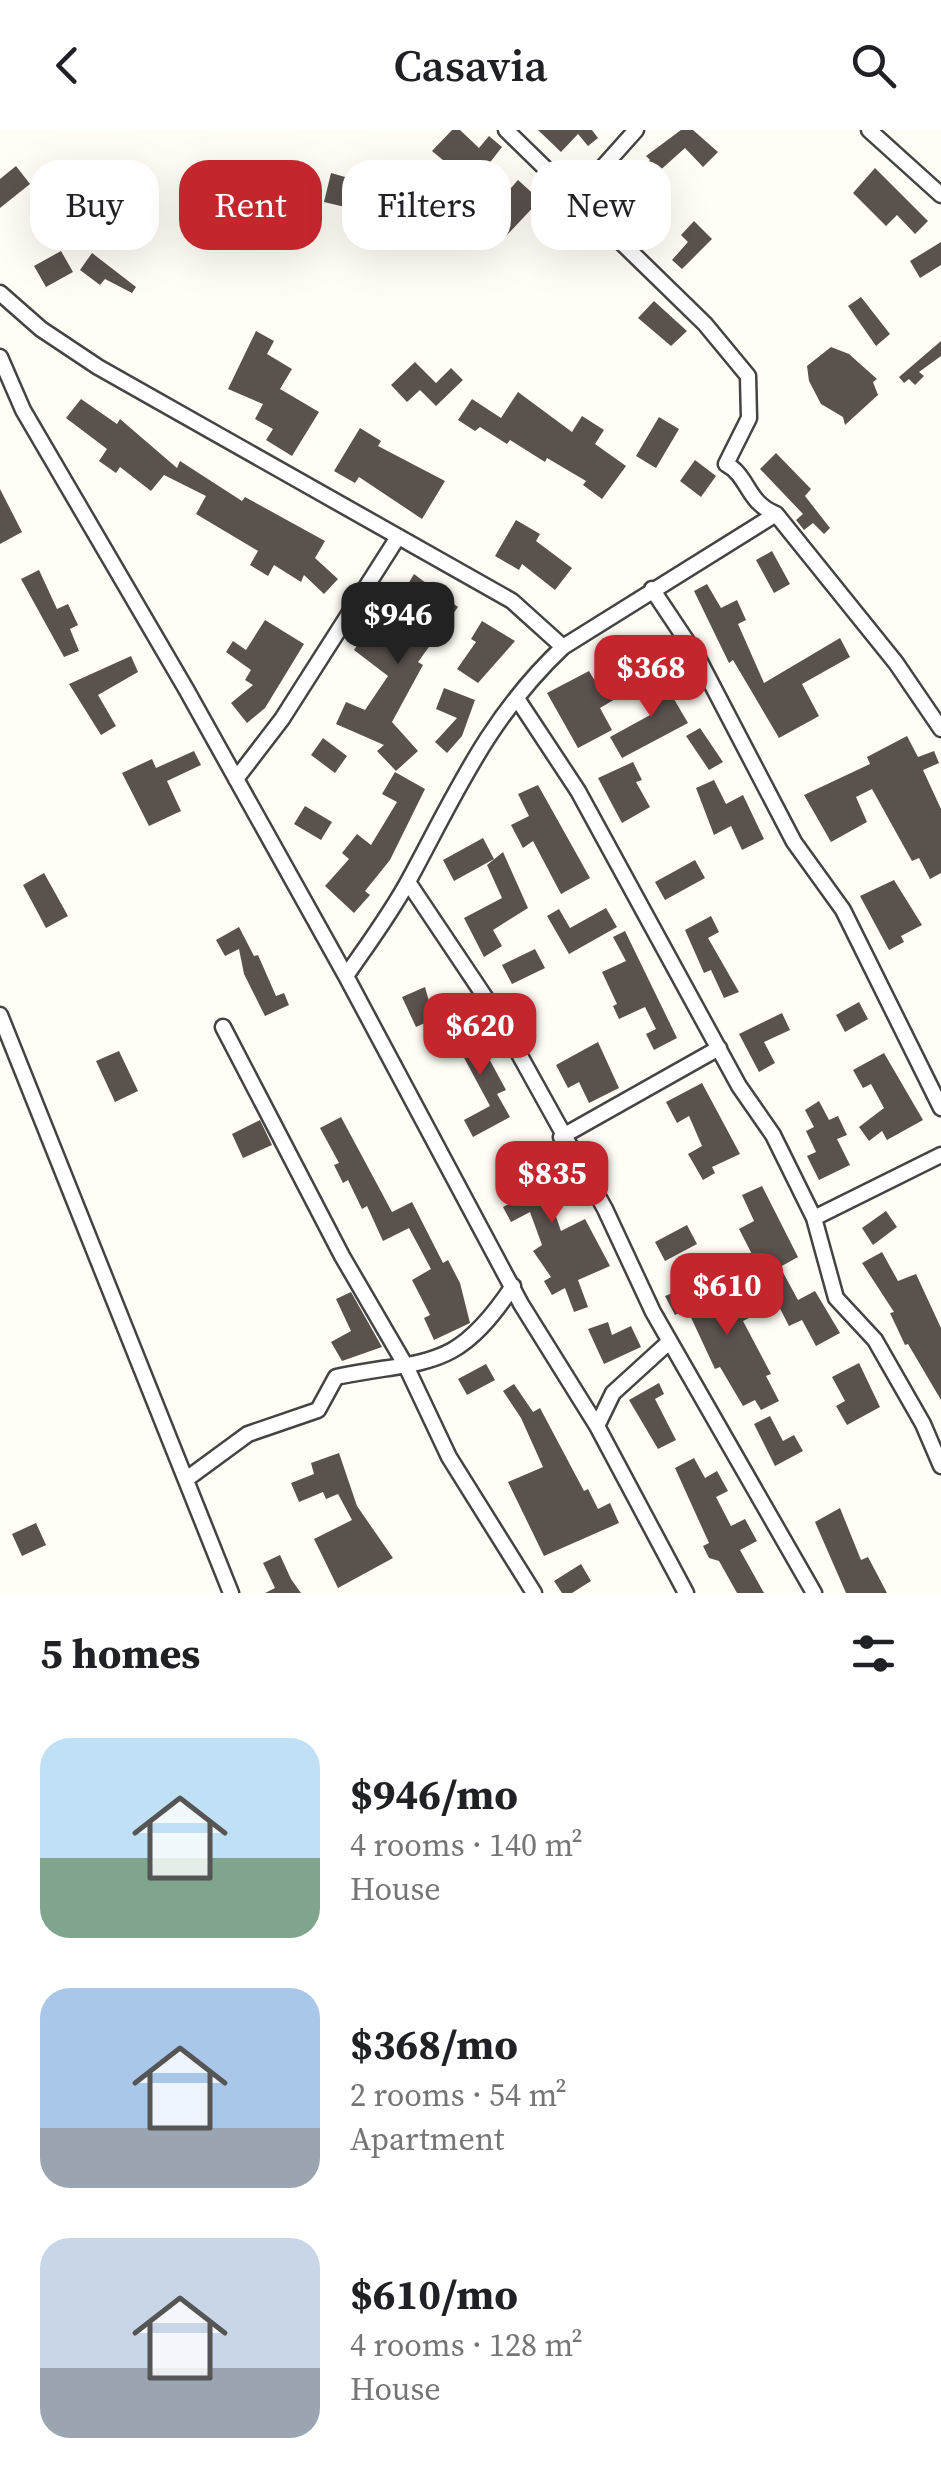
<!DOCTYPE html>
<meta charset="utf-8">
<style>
:root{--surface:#fff;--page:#f6f6f6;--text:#202124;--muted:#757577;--accent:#c4262e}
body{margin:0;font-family:"Source Serif 4",serif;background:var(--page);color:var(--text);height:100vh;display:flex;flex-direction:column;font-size:38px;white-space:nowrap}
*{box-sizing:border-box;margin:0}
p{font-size:32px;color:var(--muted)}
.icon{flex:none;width:55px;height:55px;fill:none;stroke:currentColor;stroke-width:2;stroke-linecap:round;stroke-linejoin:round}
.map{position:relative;height:1463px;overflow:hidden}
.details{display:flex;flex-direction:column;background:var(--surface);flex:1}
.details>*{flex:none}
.hud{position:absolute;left:30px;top:30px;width:882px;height:90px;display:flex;gap:20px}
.price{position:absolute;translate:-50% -85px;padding:0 22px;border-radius:20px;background:var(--accent);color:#fff;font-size:32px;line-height:65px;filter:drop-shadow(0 2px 5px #0008)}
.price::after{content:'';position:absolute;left:50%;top:60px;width:30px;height:22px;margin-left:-15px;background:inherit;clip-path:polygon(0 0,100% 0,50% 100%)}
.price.active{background:#222;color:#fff}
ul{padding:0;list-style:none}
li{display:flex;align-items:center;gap:30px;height:250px;padding:0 40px}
li span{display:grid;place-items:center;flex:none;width:280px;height:200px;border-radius:30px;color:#555}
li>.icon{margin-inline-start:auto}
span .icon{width:120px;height:120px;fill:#fffc;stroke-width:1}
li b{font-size:42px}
h2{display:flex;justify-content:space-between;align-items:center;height:120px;padding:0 40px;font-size:42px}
.tag{padding:0 35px;border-radius:30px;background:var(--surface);box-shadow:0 10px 40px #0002;font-size:35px;line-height:90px}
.tag.active{background:var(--accent);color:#fff}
header{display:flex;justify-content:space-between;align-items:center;height:130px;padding:0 40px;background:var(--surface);font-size:45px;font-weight:600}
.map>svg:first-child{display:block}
</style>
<header><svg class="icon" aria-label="back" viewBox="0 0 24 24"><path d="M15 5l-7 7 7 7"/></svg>Casavia<svg class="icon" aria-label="search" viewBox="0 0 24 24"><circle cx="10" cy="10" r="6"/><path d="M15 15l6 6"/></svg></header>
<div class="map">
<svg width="941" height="1463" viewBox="0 0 941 1463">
<rect width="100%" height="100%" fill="#fffdf5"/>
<path fill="#5a524d" d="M452,0H460L479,18L489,6L502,17L488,35L511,58L518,50L540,70L506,106L471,69L479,60L432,21Z
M538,0H592L598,8L588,16L578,4L561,22Z
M681,0H693L718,22L703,37L685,18L627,70L621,64L650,30L646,26Z
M16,36L30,54L0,78V49Z
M875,38L928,91L915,104L897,85L886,96L853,63Z
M331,43L352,49L345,77L324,72Z
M694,91L712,109L682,139L672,130L688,112L681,105Z
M941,112V135L920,148L910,131Z
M61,121L73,142L46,157L34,136Z
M92,123L136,157L132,163L105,149L100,155L80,140Z
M861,167L890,204L876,216L848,176Z
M654,171L687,201L671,216L638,188Z
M256,201L274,211L267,224L292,239L280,259L319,282L292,326L266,310L273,299L255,289L263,274L228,259Z
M941,211V226L919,242L924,246L915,255L909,249L904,253L899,247Z
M831,217L849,224L877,249L873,252L878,265L845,295L843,287L821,274L809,251L807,236Z
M415,232L436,253L451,238L463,250L436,276L420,260L407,272L391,255Z
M518,262L572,302L582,286L604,300L595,314L626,336L602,369L583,355L586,351L547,328L545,332L510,310L507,314L480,297L475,301L458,290L472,269L501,288Z
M81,269L117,294L120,289L177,338L180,331L242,371L245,367L325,411L315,428L338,449L324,464L304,445L301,452L274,435L268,446L250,435L258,421L196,384L206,366L164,345L151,361L120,337L116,343L99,331L107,319L66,288Z
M659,287L679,299L656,338L636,326Z
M360,298L381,311L378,316L445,351L422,389L359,347L355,353L334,341Z
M776,323L811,359L805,366L830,398L824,404L813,393L804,400L796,390L803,384L760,339Z
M695,330L716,346L701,367L680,351Z
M0,359L22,402L0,414Z
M516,390L540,404L536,411L572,438L555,460L522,434L519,440L495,426Z
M772,421L790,454L774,463L756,430Z
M39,440L57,479L68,474L78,495L70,499L79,521L64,527L21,449Z
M414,444L458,477L418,532L423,535L392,592L418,621L396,641L377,621L384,615L336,594L346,572L365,580L388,546L354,520L366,502L376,508Z
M707,454L721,478L737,470L746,490L738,494L764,553L840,508L850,527L802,554L819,586L779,608L733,530L729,533L694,461Z
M265,490L304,514L265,578L247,593L231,573L253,555L245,550L251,540L226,522L233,511L246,520Z
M482,491L515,511L478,553L457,539L476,512L471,509Z
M131,526L138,542L98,565L116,596L101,605L69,554Z
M620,537L632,559L600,578L612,600L578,618L547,563L589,541L595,551Z
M661,547L688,593L622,628L610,607L652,584L638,559Z
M444,558L475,570L462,606L447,623L435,612L457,588L436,579Z
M700,598L723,632L709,640L686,606Z
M907,606L918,627L934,621L939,633L923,640L941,679V743L930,749L919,728L912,731L872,659L856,667L867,692L831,712L804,665L870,634L867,627Z
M323,608L347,626L335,643L311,625Z
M194,621L201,635L167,651L181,681L149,696L122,643L152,629L156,638Z
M633,632L642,650L636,652L650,677L622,693L598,648Z
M395,642L425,659L390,730L365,761L370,765L354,783L325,756L349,729L342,723L357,704L371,715L397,672L382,664Z
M714,650L726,674L743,665L764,709L742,720L731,696L714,705L696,658Z
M538,655L590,748L561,764L533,711L523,718L511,695L529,686L518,664Z
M305,676L332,692L321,710L294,694Z
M483,708L494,729L454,751L443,730Z
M503,722L528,778L493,800L502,816L484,827L464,788L502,768L487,735Z
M695,730L705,748L665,770L655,752Z
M44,743L68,786L46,798L23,755Z
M894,750L922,795L901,806L904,812L889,820L860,766Z
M606,778L617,797L569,824L547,786L559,779L570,798Z
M711,786L719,802L708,808L739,862L724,868L711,840L704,843L685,800Z
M239,797L254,826L258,825L276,866L284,863L289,875L265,886L244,844L239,819L225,826L216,810Z
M625,801L677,908L654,920L646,904L656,899L645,877L619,889L613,876L617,874L602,842L626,831L613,807Z
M535,819L545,838L512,854L502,835Z
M425,857L434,889L416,897L402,867Z
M859,872L868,889L845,902L836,885Z
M782,883L790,900L764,912L775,933L759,942L739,904Z
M467,888L506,960L497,964L510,987L473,1007L464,990L490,976L448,898Z
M598,912L619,958L589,973L579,952L568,958L556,935Z
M119,921L138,961L115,972L96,931Z
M884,923L923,990L887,1010L882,1001L869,1011L859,997L884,978L871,954L863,958L853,940Z
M702,953L740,1024L712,1037L715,1043L703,1050L688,1024L702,1016L689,986L677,993L666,972Z
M819,971L829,990L838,986L847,1005L837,1009L850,1035L819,1050L807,1026L816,1022L806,1001L814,997L805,980Z
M341,987L392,1082L412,1072L443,1133L448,1130L460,1153L470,1193L434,1210L424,1188L430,1185L412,1150L431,1139L409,1098L383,1111L367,1076L362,1079L348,1050L343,1053L334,1035L339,1033L320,998Z
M260,990L272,1015L243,1028L232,1004Z
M550,1017L562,1039L548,1047L558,1068L551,1072L561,1101L585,1089L610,1136L578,1150L588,1177L574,1182L565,1158L552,1165L544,1151L551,1147L533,1121L542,1115L530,1082L511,1092L503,1077L514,1071L497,1039Z
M762,1056L798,1127L780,1137L798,1170L815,1161L840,1203L816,1216L802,1190L789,1196L739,1099L754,1091L742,1065Z
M886,1081L897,1097L873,1115L862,1098Z
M687,1095L697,1114L665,1131L655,1112Z
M882,1122L898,1151L916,1144L941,1198V1270L908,1214L905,1215L890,1183L894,1182L862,1133Z
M722,1144L749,1188L743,1191L771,1244L766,1246L779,1271L761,1280L755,1270L743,1276L720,1237L715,1239L687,1179L675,1185L665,1166Z
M351,1162L382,1217L342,1231L331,1212L351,1201L336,1169Z
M608,1192L612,1205L631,1196L641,1217L604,1234L588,1199Z
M859,1233L880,1277L847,1295L836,1276L845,1271L832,1247Z
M486,1234L495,1250L467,1265L458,1249Z
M659,1253L664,1264L655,1269L676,1310L658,1319L629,1270Z
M514,1254L533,1282L540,1278L584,1361L588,1359L598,1379L610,1373L619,1393L544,1426L508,1352L543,1337L521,1288L503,1261Z
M770,1286L783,1311L794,1305L803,1321L775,1336L754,1294Z
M339,1323L357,1376L393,1428L338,1458L314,1409L352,1390L338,1364L326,1369L323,1362L299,1372L291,1353L314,1344L311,1333Z
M694,1328L705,1348L717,1341L728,1361L716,1367L731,1396L745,1389L757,1411L740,1420L764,1463H737L719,1431L709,1428L703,1416L709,1413L675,1338Z
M840,1378L861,1430L868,1427L887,1463H846L815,1392Z
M36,1393L46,1415L22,1426L12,1404Z
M280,1425L291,1449L301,1463H265L275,1458L263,1433Z
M581,1434L591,1451L572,1463H562L554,1451Z"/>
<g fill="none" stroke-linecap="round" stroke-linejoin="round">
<defs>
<path id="minor" d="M506,0L705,194L748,246L749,288L726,334C749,346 746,372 776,384L896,533L941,599
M869,0L941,65
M577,66L636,0
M0,163L41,199L98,237L512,471L563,517L776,384
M0,227L23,280L186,559L346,846L521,1174L597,1296L686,1463
M652,459L698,528L794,712L843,780L941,978
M518,570L578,661L739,956L773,1005L814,1088L836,1168L875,1210L923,1294L941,1336
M236,649L282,589L398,407
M408,752L499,888L605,1079L653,1182L814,1463
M346,846C368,814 392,782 410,748C457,661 489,587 563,517
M0,885L231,1463
M223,897L342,1126L406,1236L449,1327L534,1463
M561,1007L719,918
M814,1088L941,1025
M597,1296L613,1263L669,1212
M188,1348L248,1304L318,1280L336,1247C429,1228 455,1243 513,1156"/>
</defs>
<use href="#minor" stroke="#444" stroke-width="19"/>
<use href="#minor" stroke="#fff" stroke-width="14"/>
</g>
</svg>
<b class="price active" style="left:398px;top:537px">$946</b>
<b class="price" style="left:651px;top:590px">$368</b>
<b class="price" style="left:480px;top:948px">$620</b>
<b class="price" style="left:552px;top:1096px">$835</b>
<b class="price" style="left:727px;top:1208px">$610</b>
<div class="hud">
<a class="tag">Buy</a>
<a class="tag active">Rent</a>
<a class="tag">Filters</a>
<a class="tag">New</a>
</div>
</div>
<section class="details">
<h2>5 homes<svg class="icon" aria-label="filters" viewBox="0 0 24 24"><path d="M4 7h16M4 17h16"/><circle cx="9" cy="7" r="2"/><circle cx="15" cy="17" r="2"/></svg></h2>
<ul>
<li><span style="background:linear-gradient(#bfe0f5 60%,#7fa58c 0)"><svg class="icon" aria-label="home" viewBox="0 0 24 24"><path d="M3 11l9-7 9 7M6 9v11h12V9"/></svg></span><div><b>$946/mo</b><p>4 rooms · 140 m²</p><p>House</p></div></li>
<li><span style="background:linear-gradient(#a9c7e8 70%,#9aa5b1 0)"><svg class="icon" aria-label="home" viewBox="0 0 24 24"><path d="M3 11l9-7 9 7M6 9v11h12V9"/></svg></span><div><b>$368/mo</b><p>2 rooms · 54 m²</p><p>Apartment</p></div></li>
<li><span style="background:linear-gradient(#c9d6e8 65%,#9aa5b1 0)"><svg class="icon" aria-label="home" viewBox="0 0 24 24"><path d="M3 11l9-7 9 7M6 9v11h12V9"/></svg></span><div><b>$610/mo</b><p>4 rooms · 128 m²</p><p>House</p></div></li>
</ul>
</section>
